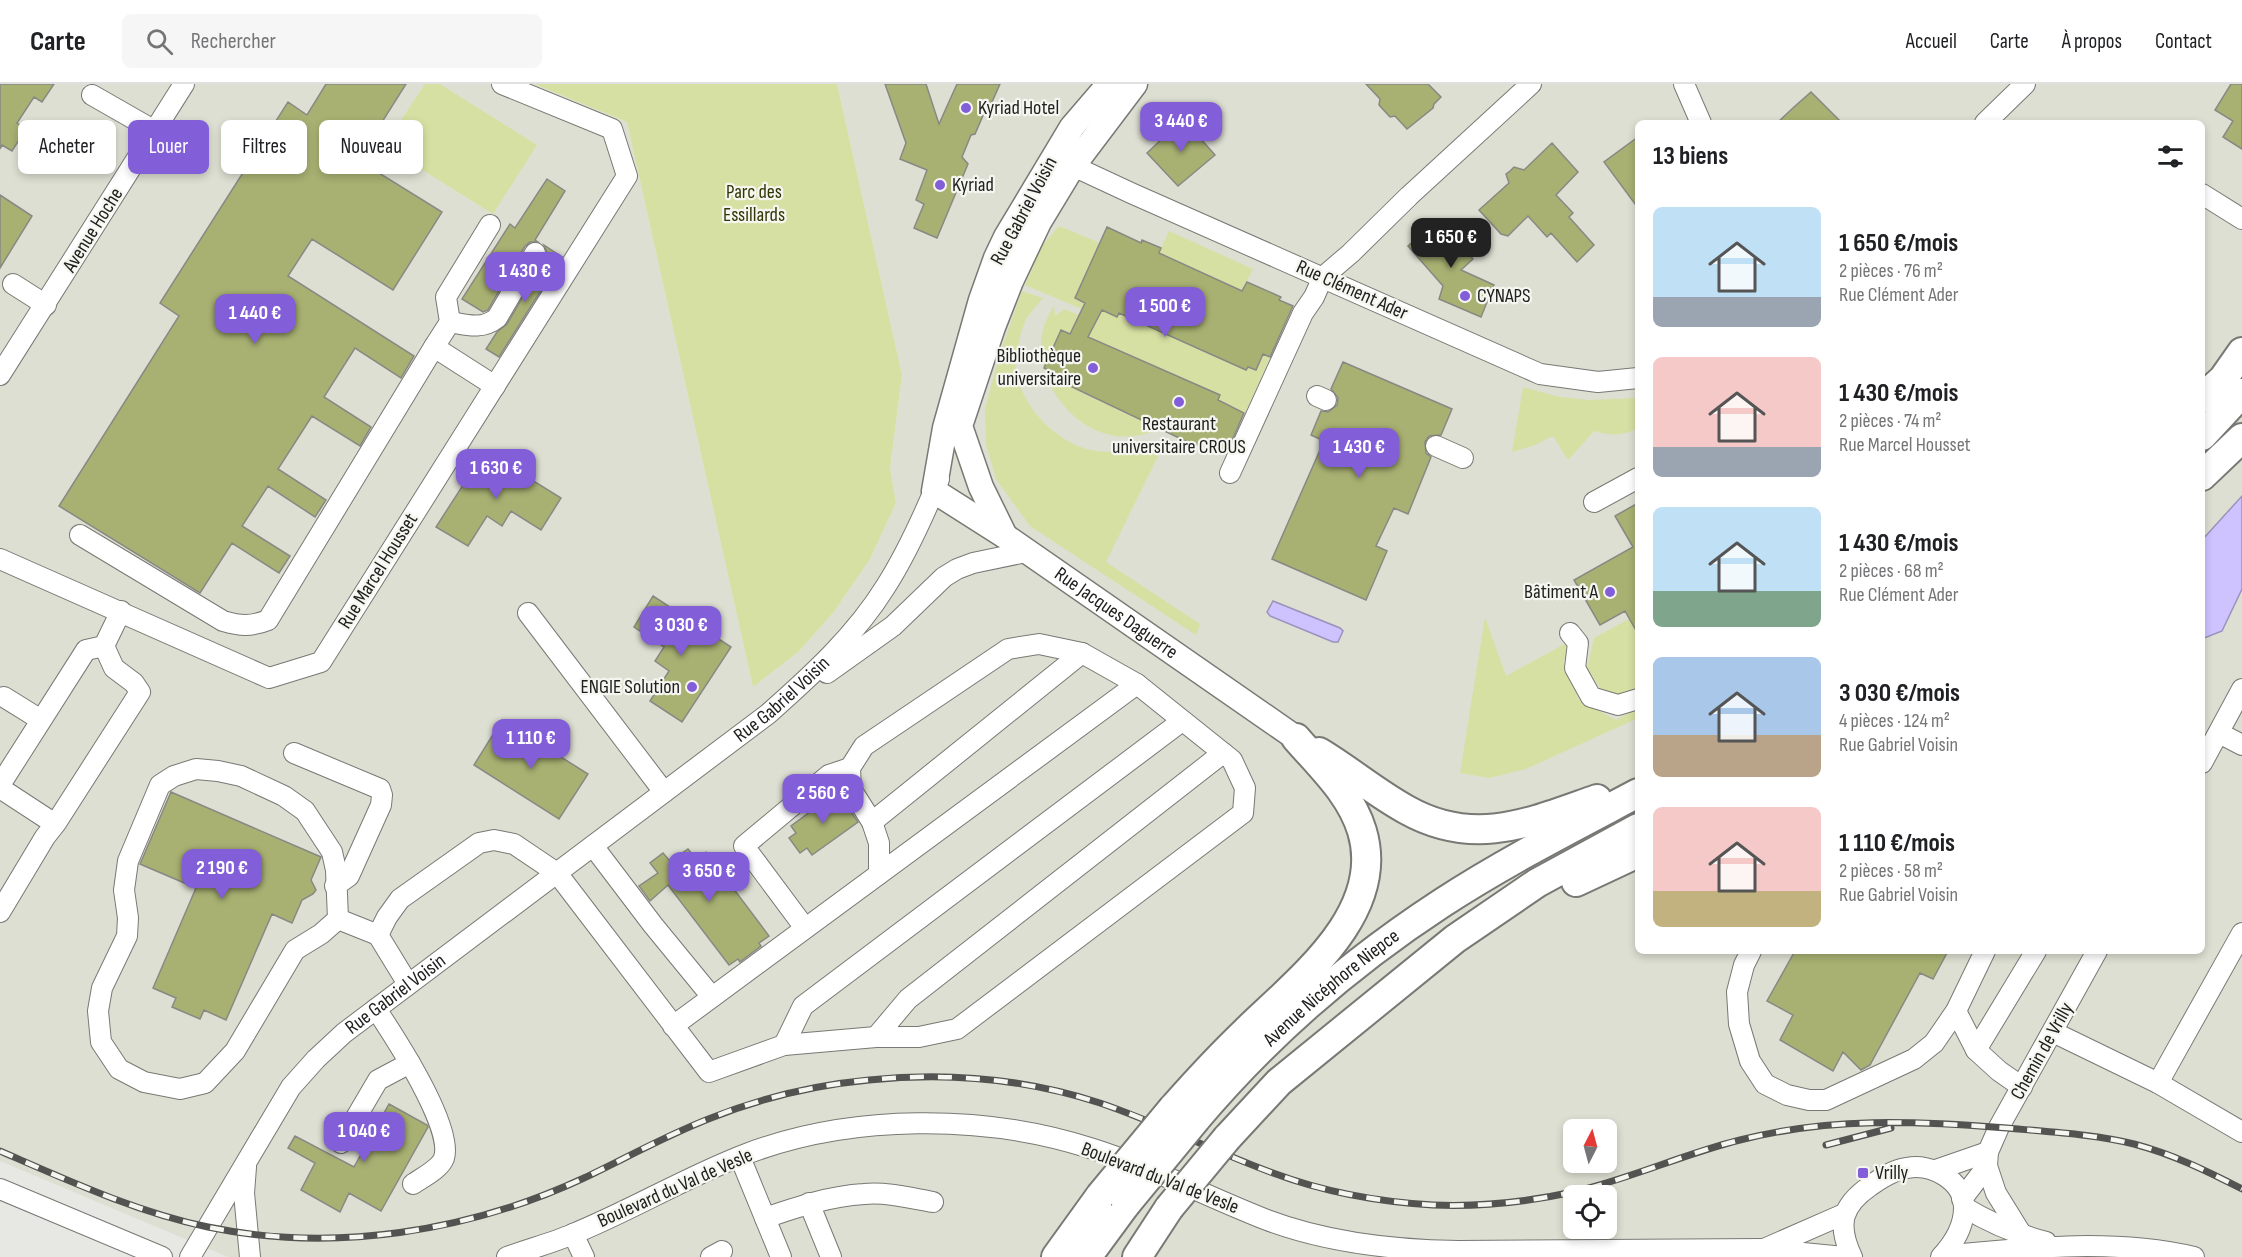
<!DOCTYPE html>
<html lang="fr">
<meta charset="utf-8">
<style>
:root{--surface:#fff;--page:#f6f6f6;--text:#202124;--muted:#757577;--line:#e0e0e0;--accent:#825ed8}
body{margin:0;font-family:"Sofia Sans Condensed",sans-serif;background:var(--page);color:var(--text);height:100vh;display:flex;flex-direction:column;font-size:22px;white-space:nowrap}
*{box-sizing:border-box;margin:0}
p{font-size:20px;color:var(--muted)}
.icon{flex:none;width:33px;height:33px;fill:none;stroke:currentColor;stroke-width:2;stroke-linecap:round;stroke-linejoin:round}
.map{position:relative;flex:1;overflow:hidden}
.details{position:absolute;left:1635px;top:36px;width:570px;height:834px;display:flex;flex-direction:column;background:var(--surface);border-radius:9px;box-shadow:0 3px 9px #0003}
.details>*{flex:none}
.hud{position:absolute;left:18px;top:36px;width:570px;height:54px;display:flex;gap:12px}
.needle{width:39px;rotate:6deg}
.controls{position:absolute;left:1563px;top:1035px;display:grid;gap:12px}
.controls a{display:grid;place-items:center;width:54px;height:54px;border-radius:9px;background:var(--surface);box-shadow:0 3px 9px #0003;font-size:30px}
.price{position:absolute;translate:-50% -51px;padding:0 14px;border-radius:12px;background:var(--accent);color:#fff;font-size:20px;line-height:39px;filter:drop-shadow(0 2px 3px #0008)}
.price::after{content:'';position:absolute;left:50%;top:36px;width:18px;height:14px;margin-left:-9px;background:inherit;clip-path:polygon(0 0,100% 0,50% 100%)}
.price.current{background:#222;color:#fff}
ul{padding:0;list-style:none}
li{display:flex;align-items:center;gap:18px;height:150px;padding:0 18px}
li span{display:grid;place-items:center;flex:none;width:168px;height:120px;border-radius:9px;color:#555}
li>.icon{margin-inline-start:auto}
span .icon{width:72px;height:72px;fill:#fffc;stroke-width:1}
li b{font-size:26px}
h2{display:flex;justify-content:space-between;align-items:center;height:72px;padding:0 18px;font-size:26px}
.tag{padding:0 21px;border-radius:9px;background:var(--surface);box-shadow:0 3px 9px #0003;font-size:21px;line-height:54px}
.tag.current{background:var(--accent);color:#fff}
header{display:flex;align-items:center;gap:36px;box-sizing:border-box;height:84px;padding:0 30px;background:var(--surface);border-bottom:2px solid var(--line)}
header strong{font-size:28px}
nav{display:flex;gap:33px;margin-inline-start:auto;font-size:21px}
.search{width:420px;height:54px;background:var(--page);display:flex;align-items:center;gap:15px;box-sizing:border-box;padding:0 21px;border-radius:9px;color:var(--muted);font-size:22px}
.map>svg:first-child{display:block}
</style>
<header>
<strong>Carte</strong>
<div class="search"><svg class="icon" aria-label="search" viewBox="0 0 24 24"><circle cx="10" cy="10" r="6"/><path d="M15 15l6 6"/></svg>Rechercher</div>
<nav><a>Accueil</a><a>Carte</a><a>À propos</a><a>Contact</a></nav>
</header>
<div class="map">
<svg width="2242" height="1173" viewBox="0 0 2242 1173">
<rect width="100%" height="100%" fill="#e7e8e3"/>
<path fill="#dddfd2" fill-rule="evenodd" d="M0,0H534L627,38L753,603L798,568L833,529L870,475L896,419L890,384L902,291L837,0H2242V1173H228L0,1077ZM1638,39H2202V867H1638ZM1574,1046H1606V1078H1574ZM1574,1112H1606V1144H1574Z"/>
<path fill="#d7e0a3" d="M425,0H440L537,61L493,130L384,62Z
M534,0H837L902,291L890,384L896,419L870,475L833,529L798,568L753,603L627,38Z
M1059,142L1100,159L1075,214L1085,219L1082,225L1025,201L1042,162Z
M1169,147L1253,185L1242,207L1159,169Z
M1022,207L1043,214C1037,222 1027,231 1024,240C1019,254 1013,280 1017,294C1028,329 1061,363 1098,367C1122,371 1143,363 1166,356L1106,478L1200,540L1196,551L1030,442L996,395L986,360L985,325L1000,269Z
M1054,221L1055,232L1064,225L1079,231L1070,250L1061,246L1044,284L1053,289L1051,294L1160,345C1145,351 1128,355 1111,351C1067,342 1032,290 1043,246C1045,237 1050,229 1054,221Z
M1102,226L1117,233L1119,229L1246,286L1248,283L1256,286L1263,270L1270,274L1245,329L1218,316L1219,311L1088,253Z
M1523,303L1560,313L1588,316L1638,314V344C1622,352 1611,352 1594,347L1568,376L1553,352L1535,361L1512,368Z
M1638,530V607L1625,614L1602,607L1587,584L1594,554Z
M1485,533L1506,592L1568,558L1571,563L1563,577L1579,616L1616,636L1638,624V634L1526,685L1489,694L1460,689Z"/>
<path fill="#cec2ff" stroke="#9a92bc" stroke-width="1.5" d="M2242,412V505L2222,547L2202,555V456Z
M1273,517L1340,544L1343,547L1338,558H1333L1270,532L1267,528Z"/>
<path fill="#a8b172" stroke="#888984" stroke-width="1.5" d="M0,0H54L42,18L34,13L17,39L26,45L12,67L2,61L0,65Z
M326,0H406L358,76L442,128L393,206L312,155L288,192L414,272L401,294L355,264L324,313L371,343L360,362L312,332L278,385L326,416L315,433L268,402L242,442L290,472L279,489L232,459L200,509L59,422L179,232L160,219L288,18L307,31Z
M885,0H926L939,40L957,0H1000L992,18L988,20L975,50L971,51L962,73L968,80L937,154L914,144L924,120L916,116L927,86L900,75L906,59Z
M1366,0H1428L1441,13L1434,20L1433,24L1407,45L1395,32L1390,33L1379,21L1380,15Z
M2231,0H2242V65L2223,53L2233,37L2215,26Z
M1811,8L1842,39H1777L1794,23Z
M1183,35L1215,71L1178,102L1147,69Z
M1638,53V124L1604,78Z
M1552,59L1578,88L1556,111L1573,129L1569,133L1594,161L1577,178L1551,149L1547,153L1528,132L1508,152L1501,150L1479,126L1509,99L1506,90L1510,87L1514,83L1524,86Z
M547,95L565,107L535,156L538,158H530L525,162L488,226L483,228L462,215L510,140L515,144Z
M0,111L32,132L0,184Z
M1437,135L1473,175L1461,186L1494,201L1481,233L1439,215L1443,202L1408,162Z
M1107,143L1141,159L1142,156L1161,164L1159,169L1242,207L1247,198L1281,213L1279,216L1293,222L1270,273L1263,270L1256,286L1248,283L1246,286L1119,229L1117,233L1102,226L1088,253L1220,311L1218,316L1244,329L1227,368L1200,356L1196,362L1051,293L1053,289L1044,284L1061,246L1070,250L1085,219L1075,214Z
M544,161L562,173L499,273L486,265L497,248L507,240L545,175L547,168Z
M1343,278L1452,325L1441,351L1429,352L1425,358L1426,369L1431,373L1408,430L1394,424L1376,462L1387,467L1366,516L1272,475L1324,357L1311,351L1321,327L1328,328L1337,321L1338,314L1331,305Z
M485,367L561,414L541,446L511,427L502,442L487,432L468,462L436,443Z
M1638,419V550L1625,527L1600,541L1574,496L1633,463L1615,432Z
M653,512L731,563L682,638L650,617L669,587L655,577L664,563L634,543Z
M502,636L588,690L559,735L474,681Z
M171,708L321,773L311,796L316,806L313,810L302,816L292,839L272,830L226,936L204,926L200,935L172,923L176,914L153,904L196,804L140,780Z
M837,708L858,738L812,771L807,764L800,769L789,754L796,749L791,742Z
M688,765L697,776L706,768L769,852L759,859L761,862L740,878L738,875L729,881L668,801L650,817L639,802L658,789L650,779L663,769L670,777Z
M1795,867H1948L1933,895L1920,889L1870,981L1861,986L1843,968L1833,987L1780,956L1793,931L1767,917Z
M389,1020L427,1041L428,1043L381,1127L349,1109L340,1128L301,1106L315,1079L288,1064L295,1052L354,1083Z"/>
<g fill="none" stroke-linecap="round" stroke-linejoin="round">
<defs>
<g id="minor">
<path d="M1684,0L1701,39"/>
<path d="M92,11L155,47"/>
<path d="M1985,39L2025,0"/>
<path d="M1062,73L1073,82L1131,109L1540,290L1598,298L1638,294"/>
<path d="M2202,110L2242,135"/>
<path d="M13,200L46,221"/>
<path d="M450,238C467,241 482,246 497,234L535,169"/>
<path d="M434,263L450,238L446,213L490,141"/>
<path d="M0,291L184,0"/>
<path d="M1317,312L1326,316"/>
<path d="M1436,362L1463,374"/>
<path d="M1230,389L1303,229L1314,213L1323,193L1351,169L1409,112L1531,0"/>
<path d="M1594,418L1638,394"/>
<path d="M80,451L223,537C240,542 251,543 268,536L434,263L495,302"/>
<path d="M0,475L269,594L321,578L627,92L612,45L502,0"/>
<path d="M528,529L664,708"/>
<path d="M1570,549L1578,559L1575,584L1591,613L1618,621L1638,615"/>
<path d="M827,589L893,542L944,493L957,485L973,479L1026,468"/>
<path d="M4,613L41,636"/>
<path d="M2219,649L2242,661"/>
<path d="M294,669L380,705L382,711L381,721L349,792L335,802"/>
<path d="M2202,679L2242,605"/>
<path d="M0,701L86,566L104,562L121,527"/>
<path d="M0,704L55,740"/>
<path d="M872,738L1082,569"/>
<path d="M593,762L653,841L712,913"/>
<path d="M879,790V759L872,738L851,705L850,684L864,662L1008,565L1039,560L1082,569L1137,600"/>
<path d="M0,828L45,753L56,739L140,608L134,599L114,584L104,562"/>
<path d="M338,835L336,786L332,768L305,727L284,712L241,692L218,687L196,685L174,692L160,701L128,777L124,806L128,834L127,852L102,904L98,927L101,958L119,985L144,998L180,1005L205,999L235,967L295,866L321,850L338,835L378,851L408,900"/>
<path d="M805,844L744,762L829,691L850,684"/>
<path d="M378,851L387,833L400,815L479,759L494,756L514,760L557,789L709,988L784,961L876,953H919L957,945L1243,729L1245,704L1232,676L1137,600L673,942"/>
<path d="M1751,867L1744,881L1737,908L1739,940L1750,977L1765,1000L1787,1011L1809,1016H1826L1914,975L1934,959L1956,927L1985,867"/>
<path d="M376,925C394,952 454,1043 444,1074C440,1085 423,1093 413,1100"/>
<path d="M1956,927L1976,966L1999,987L2022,1003"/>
<path d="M2053,948L2158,999L2242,1048"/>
<path d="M876,953L908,915L1223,669"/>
<path d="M784,961L803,922L1182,637"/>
<path d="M1976,966L2036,867"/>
<path d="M2158,999L2242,849"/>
<path d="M341,1059L378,996L410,979"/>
<path d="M740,1073L781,1173"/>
<path d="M1987,1082L1996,1109L2022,1151"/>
<path d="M246,1083L244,1109L250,1173"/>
<path d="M1936,1086L1988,1068"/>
<path d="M0,1105L162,1173"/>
<path d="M1962,1115L1987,1082L1988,1068L1999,1043L2097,867"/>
<path d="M809,1119L831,1173"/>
<path d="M1964,1123C1990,1139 2016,1150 2046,1158"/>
<path d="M765,1134C797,1123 830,1112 864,1110C888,1108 910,1114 933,1118"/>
<path d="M573,1150L584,1173"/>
<path d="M1764,1165L1844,1130"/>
<path d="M1942,1172C2026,1164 2111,1154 2194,1173"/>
<path id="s1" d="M190,1173L291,1003L316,975L344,949L768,630C812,591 855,552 886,502C907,469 924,431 939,395"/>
<path d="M507,1173C529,1165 552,1159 573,1150C632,1126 686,1093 746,1070C851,1030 984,1030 1090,1064C1151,1083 1208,1113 1267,1136C1328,1159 1393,1166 1458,1167L1762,1165L1844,1173"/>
<path d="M711,1173L722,1167"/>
<path d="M1852,1173C1837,1141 1841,1122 1870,1102C1881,1094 1893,1086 1907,1084C1931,1079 1964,1096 1964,1124C1964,1142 1953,1160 1941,1173"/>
</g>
<g id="major">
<path id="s2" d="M1109,0L1072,43L1006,153L996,174L981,216L945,344L934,407L1005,452L1296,654"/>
<path d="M1005,452L981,403L960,342L993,243L1011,197L1039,138L1073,82L1135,0"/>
</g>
<g id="highway">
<path d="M2202,314L2223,295L2242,268"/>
<path d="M2202,352L2242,309"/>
<path d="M2202,392L2242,354"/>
<path d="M1319,668C1349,686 1376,709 1407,726C1475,764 1531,738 1597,715"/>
<path d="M1576,798L1638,769"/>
<path d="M1173,1024C1196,998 1220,972 1245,948C1297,897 1387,830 1362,747C1351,710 1321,683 1296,654"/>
<path id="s3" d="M1196,1035C1267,951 1350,879 1442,819C1505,778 1572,744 1638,709"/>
<path d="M1227,1054L1279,998L1455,855L1537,799L1638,744"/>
<path d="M1056,1173L1100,1112"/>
<path d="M1087,1173L1126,1120"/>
<path d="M1137,1173L1169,1124"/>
</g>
</defs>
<use href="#minor" stroke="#787974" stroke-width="22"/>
<use href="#major" stroke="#787974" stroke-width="27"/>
<use href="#highway" stroke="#787974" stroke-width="32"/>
<use href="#minor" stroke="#fff" stroke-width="20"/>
<use href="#major" stroke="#fff" stroke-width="24"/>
<use href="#highway" stroke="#fff" stroke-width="28"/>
<defs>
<path id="rail" d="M1826,1061L1891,1044
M0,1067C67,1096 136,1128 208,1143C334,1169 468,1148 584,1094C626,1074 667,1051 711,1034C761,1014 815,1001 869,996C946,988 1026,995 1100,1019C1159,1039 1215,1068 1273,1089C1324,1108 1380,1118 1433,1121C1480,1123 1527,1118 1573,1108C1630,1095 1683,1070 1740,1056C1831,1033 1914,1037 2007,1044C2049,1048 2093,1050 2134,1060C2172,1070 2207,1087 2242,1105"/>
</defs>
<use href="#rail" stroke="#535451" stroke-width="7"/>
<use href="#rail" stroke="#f5f6f0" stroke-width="4.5" stroke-dasharray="14" stroke-linecap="butt"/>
<defs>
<path id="highway-bridge" d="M1100,1112L1173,1024
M1126,1120L1196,1035
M1169,1124L1227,1054"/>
</defs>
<use href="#highway-bridge" stroke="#787974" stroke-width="32" stroke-linecap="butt"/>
<use href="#highway-bridge" stroke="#fff" stroke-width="28"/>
</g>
<g fill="#825ed8" stroke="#f5f6f0" stroke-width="2">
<circle cx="966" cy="24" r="6"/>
<circle cx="940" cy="101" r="6"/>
<circle cx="1465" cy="212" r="6"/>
<circle cx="1093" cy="284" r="6"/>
<circle cx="1179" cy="318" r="6"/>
<circle cx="1610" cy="508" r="6"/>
<circle cx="692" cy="603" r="6"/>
<rect x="1857" y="1083" width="12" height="12" rx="3"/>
</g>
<g text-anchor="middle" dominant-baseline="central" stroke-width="4.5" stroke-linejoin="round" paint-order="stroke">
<g font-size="20" fill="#20211f" stroke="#f5f6f0" text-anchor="start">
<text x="978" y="24">Kyriad Hotel</text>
<text x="952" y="101">Kyriad</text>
<text x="1477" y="212">CYNAPS</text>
<text x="1081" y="272" text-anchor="end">Bibliothèque<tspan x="1081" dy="23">universitaire</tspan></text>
<text x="1179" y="340" text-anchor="middle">Restaurant<tspan x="1179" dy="23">universitaire CROUS</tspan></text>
<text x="1598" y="508" text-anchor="end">Bâtiment A</text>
<text x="680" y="603" text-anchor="end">ENGIE Solution</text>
<text x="1875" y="1089">Vrilly</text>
</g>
<g font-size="20" fill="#323604" stroke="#f5f6f0">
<text x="754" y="108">Parc des<tspan x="754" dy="23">Essillards</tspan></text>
</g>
<g font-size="20" fill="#20211f" stroke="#f5f6f0">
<text transform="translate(1024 127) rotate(-62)">Rue Gabriel Voisin</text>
<text transform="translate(93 146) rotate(-58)">Avenue Hoche</text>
<text transform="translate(1352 206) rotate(24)">Rue Clément Ader</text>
<text transform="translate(378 487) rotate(-58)">Rue Marcel Housset</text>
<text stroke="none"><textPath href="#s2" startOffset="669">Rue Jacques Daguerre</textPath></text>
<text stroke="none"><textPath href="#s1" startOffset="824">Rue Gabriel Voisin</textPath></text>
<text stroke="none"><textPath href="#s3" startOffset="189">Avenue Nicéphore Niepce</textPath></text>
<text stroke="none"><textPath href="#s1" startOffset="338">Rue Gabriel Voisin</textPath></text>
<text transform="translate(2042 967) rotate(-61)">Chemin de Vrilly</text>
<text transform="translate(1160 1094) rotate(21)">Boulevard du Val de Vesle</text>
<text transform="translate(675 1104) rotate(-24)">Boulevard du Val de Vesle</text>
</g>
</g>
</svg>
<div class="controls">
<a><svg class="needle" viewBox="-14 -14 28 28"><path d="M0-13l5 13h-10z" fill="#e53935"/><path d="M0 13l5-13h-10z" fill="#757577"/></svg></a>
<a><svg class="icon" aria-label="locate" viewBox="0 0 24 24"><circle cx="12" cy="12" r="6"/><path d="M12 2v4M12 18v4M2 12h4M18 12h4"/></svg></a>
</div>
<b class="price" style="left:1181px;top:69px">3 440 €</b>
<b class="price current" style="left:1451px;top:185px">1 650 €</b>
<b class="price" style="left:525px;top:219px">1 430 €</b>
<b class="price" style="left:1165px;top:254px">1 500 €</b>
<b class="price" style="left:255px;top:261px">1 440 €</b>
<b class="price" style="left:1359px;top:395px">1 430 €</b>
<b class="price" style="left:496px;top:416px">1 630 €</b>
<b class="price" style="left:681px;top:573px">3 030 €</b>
<b class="price" style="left:531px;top:686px">1 110 €</b>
<b class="price" style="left:823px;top:741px">2 560 €</b>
<b class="price" style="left:222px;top:816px">2 190 €</b>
<b class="price" style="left:709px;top:819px">3 650 €</b>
<b class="price" style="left:364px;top:1079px">1 040 €</b>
<div class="hud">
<a class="tag">Acheter</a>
<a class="tag current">Louer</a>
<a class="tag">Filtres</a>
<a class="tag">Nouveau</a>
</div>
<section class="details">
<h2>13 biens<svg class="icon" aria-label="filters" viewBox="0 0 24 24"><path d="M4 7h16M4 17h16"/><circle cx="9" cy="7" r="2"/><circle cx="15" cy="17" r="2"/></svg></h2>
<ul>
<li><span style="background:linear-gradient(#bfe0f5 75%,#9aa5b1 0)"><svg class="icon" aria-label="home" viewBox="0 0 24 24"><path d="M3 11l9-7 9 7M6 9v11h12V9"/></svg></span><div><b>1 650 €/mois</b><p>2 pièces · 76 m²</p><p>Rue Clément Ader</p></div></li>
<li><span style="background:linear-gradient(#f6c9c9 75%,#9aa5b1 0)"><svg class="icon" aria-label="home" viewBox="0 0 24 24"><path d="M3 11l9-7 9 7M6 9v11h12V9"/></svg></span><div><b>1 430 €/mois</b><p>2 pièces · 74 m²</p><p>Rue Marcel Housset</p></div></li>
<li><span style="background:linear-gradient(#bfe0f5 70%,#7fa58c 0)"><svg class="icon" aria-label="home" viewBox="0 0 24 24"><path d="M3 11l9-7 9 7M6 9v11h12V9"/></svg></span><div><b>1 430 €/mois</b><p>2 pièces · 68 m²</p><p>Rue Clément Ader</p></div></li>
<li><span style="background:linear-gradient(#a9c7e8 65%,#b9a48a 0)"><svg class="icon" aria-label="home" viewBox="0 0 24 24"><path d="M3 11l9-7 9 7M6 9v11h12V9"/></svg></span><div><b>3 030 €/mois</b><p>4 pièces · 124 m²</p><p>Rue Gabriel Voisin</p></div></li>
<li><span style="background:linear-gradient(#f6c9c9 70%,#c2b280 0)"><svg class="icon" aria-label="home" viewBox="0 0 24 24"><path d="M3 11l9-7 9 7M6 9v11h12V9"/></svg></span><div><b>1 110 €/mois</b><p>2 pièces · 58 m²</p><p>Rue Gabriel Voisin</p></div></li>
</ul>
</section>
</div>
